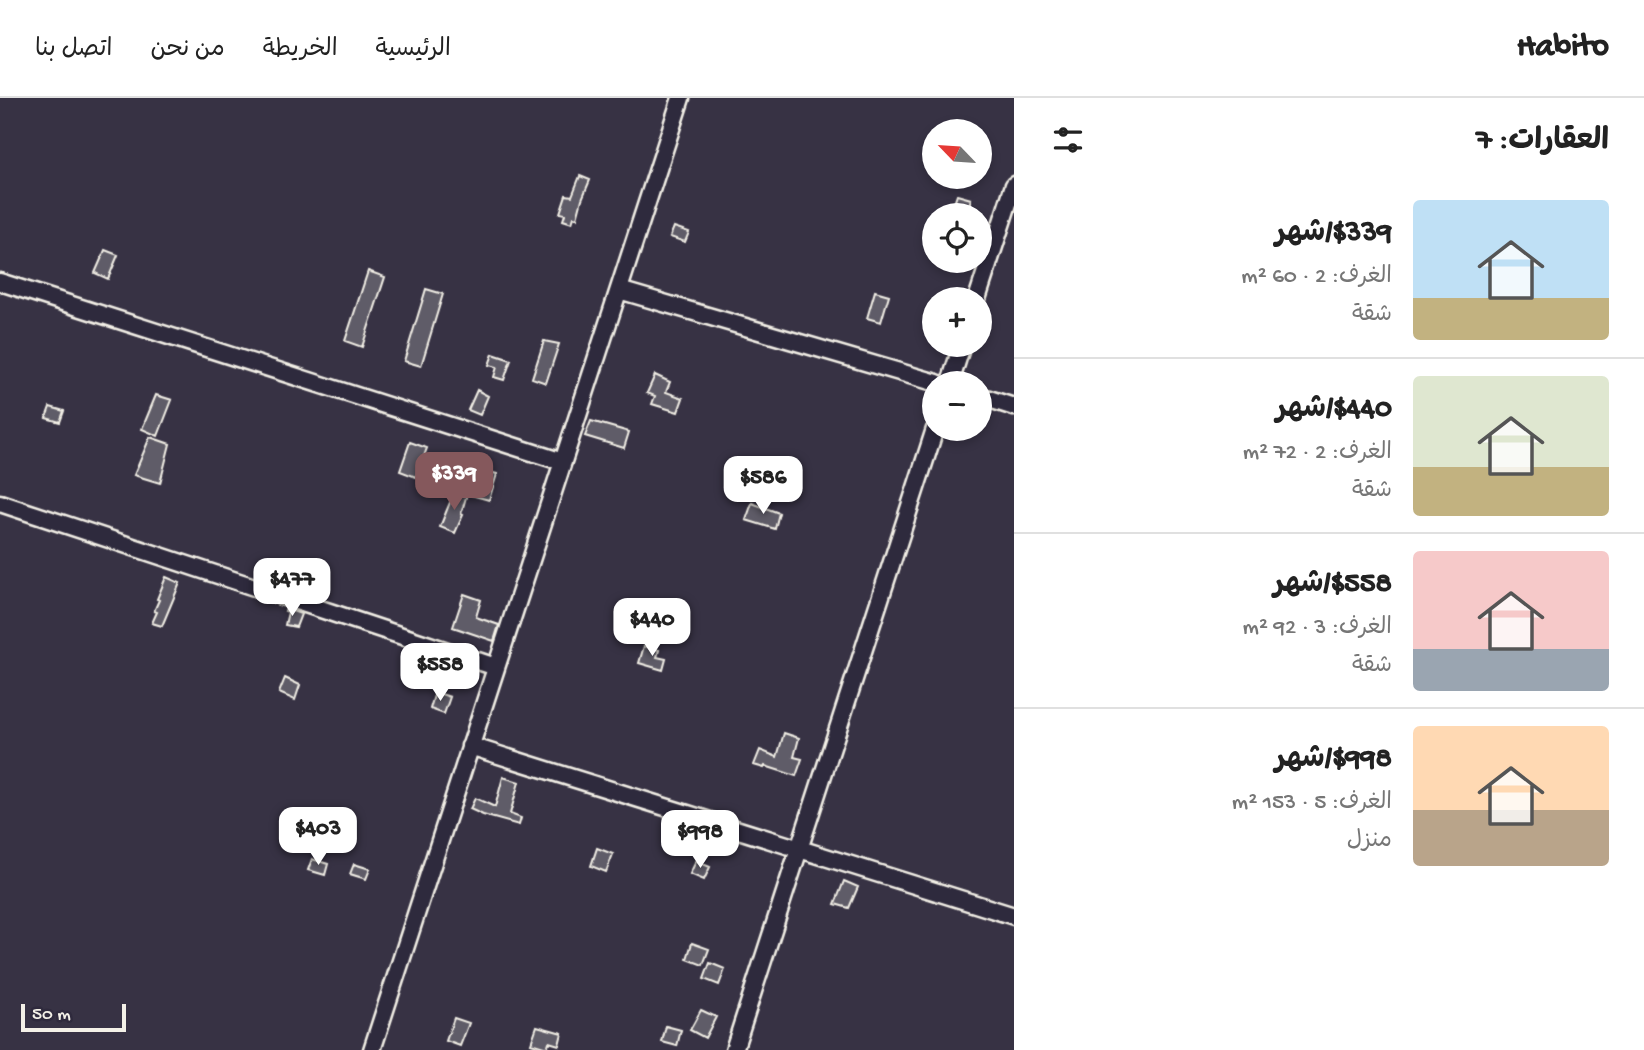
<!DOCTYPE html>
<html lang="ar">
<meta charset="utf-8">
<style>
:root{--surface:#fff;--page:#f2f2f2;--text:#222;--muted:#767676;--line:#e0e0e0;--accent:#85585c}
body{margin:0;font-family:"Gochi Hand","Playpen Sans Arabic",sans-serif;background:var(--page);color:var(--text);direction:rtl;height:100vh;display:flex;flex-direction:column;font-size:26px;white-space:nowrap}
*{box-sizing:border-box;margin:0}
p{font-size:23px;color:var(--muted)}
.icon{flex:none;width:38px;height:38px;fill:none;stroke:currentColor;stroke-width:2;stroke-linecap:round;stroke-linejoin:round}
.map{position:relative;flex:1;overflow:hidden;direction:ltr}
.side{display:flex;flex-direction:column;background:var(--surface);width:630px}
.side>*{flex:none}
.needle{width:46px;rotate:295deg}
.controls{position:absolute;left:922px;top:21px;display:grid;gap:14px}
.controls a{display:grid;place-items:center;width:70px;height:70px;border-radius:50%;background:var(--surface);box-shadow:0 4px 10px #0003;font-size:35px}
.scale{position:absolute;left:21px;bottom:18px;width:105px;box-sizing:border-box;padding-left:7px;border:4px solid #f4f1e8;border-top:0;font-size:19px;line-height:24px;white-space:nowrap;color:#f4f1e8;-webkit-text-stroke:5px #2f2a3d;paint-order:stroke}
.price{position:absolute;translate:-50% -60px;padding:0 16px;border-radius:14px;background:#fff;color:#222;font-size:23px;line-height:46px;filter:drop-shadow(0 2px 4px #0008)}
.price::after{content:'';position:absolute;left:50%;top:42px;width:21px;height:16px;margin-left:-10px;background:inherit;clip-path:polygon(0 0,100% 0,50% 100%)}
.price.active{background:var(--accent);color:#fff}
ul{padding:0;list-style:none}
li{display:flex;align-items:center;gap:21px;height:175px;padding:0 35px}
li+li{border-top:2px solid var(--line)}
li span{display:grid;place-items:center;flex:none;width:196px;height:140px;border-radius:7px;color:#555}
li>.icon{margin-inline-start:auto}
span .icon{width:84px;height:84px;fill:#fffc;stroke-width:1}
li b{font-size:30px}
h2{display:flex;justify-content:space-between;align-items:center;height:84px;padding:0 35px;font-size:30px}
header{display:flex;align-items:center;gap:42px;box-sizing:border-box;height:98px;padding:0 35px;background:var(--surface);border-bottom:2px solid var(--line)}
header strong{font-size:33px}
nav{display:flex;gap:38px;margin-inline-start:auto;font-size:24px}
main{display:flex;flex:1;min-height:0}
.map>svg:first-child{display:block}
</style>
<header>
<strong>Habito</strong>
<nav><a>الرئيسية</a><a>الخريطة</a><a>من نحن</a><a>اتصل بنا</a></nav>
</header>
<main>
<section class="side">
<h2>العقارات: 7<svg class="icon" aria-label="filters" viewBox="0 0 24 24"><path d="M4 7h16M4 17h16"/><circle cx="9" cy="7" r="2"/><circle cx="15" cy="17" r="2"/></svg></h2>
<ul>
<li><span style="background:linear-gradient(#bfe0f5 70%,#c2b280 0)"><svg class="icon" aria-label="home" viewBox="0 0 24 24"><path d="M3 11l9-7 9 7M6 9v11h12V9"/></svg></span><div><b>$339/شهر</b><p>الغرف: 2 · 60 m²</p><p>شقة</p></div></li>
<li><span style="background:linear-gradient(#dfe7d0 65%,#c2b280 0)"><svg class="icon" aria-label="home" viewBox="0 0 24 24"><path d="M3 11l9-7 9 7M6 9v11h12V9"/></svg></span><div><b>$440/شهر</b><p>الغرف: 2 · 72 m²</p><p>شقة</p></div></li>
<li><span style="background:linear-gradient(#f6c9c9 70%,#9aa5b1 0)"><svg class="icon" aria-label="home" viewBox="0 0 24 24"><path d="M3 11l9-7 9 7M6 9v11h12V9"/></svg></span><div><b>$558/شهر</b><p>الغرف: 3 · 92 m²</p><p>شقة</p></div></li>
<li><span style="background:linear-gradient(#ffd9b3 60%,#b9a48a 0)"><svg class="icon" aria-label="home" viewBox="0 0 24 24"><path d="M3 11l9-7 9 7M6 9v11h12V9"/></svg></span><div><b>$998/شهر</b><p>الغرف: 5 · 153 m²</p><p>منزل</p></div></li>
</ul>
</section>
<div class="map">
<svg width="1014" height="952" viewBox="0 0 1014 952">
<rect width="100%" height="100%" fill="#373244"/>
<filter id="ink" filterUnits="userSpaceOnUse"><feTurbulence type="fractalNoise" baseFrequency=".0143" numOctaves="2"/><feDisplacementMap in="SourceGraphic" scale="14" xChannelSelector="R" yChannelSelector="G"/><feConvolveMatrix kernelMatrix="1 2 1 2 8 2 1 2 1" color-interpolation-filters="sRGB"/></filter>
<g filter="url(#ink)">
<path fill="#5f5c67" stroke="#f4f1e8" stroke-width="2" d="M580,78L590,82L582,101L577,120L574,119L572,125L563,122L565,116L560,115L566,97L572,98Z
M957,97L971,101L966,117H950Z
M674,129L689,134L685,144L670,139Z
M105,152L118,157L108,181L95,175Z
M368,173L385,179L362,249L345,243Z
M426,191L443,196L421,268L404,263Z
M875,193L889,197L881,224L867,220Z
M544,243L559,246L546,285L532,280Z
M493,256L511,262L504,282L494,279L497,269L489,267Z
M655,277L670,284L666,294L683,300L678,314L652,306L655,298L647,295Z
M477,292L488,298L480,317L468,312Z
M156,297L172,302L158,338L142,331Z
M50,309L64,313L60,324L46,320Z
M591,323L629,334L624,350L585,338Z
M150,339L170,346L160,385L134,377Z
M410,344L427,350L416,379L400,373Z
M479,371L497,376L489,402L471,397Z
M455,392L467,396L461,416L463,417L455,435L440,429Z
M752,405L779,415L775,431L746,422Z
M166,479L180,485L162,528L152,525L157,514L154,513L159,502L157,501Z
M464,496L481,502L476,519L499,527L494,543L453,529Z
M286,511L301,516L296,529L285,527L288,514L285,513Z
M644,548L659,552L657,559L666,561L663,572L639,565Z
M285,580L300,587L295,602L279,595Z
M435,594L450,599L444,616L430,611Z
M784,635L799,640L794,659L802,661L796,678L765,668L764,670L754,667L760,652L777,659Z
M503,679L519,684L510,716L521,720L519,727L483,717L470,711L475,700L495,709Z
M597,750L613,756L606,774L591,768Z
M312,761L328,766L325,777L308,772Z
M696,763L710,769L704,782L690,776Z
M354,766L370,771L366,781L350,776Z
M844,783L858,789L849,810L835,806Z
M692,845L709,851L703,867L687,861Z
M710,865L725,871L719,887L704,881Z
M701,912L716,919L705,940L690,932Z
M454,920L469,925L460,948L446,943Z
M537,928L562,935L559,947L549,944L547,950L531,945Z
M666,928L681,932L677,948L662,944Z"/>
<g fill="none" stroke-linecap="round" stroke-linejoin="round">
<defs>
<path id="street" d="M0,184L563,364
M619,192L937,285
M977,201L1014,87
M950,285L962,247
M980,298L1014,309
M0,405L496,569
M470,648L1014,818
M372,952L681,0
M734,952L935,331"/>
</defs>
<use href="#street" stroke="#f4f1e8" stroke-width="21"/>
<use href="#street" stroke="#2f2a3d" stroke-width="16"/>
</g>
</g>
</svg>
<div class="controls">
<a><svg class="needle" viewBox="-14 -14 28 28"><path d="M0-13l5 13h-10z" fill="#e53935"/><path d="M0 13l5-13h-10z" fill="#767676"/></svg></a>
<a><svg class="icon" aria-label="locate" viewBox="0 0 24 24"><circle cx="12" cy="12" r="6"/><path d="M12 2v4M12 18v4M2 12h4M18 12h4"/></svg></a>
<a>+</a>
<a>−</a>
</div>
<div class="scale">50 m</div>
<b class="price active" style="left:454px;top:414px">$339</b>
<b class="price" style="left:763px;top:418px">$586</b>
<b class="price" style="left:292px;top:520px">$477</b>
<b class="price" style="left:652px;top:560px">$440</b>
<b class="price" style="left:440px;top:605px">$558</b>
<b class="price" style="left:318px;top:769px">$403</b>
<b class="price" style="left:700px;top:772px">$998</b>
</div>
</main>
